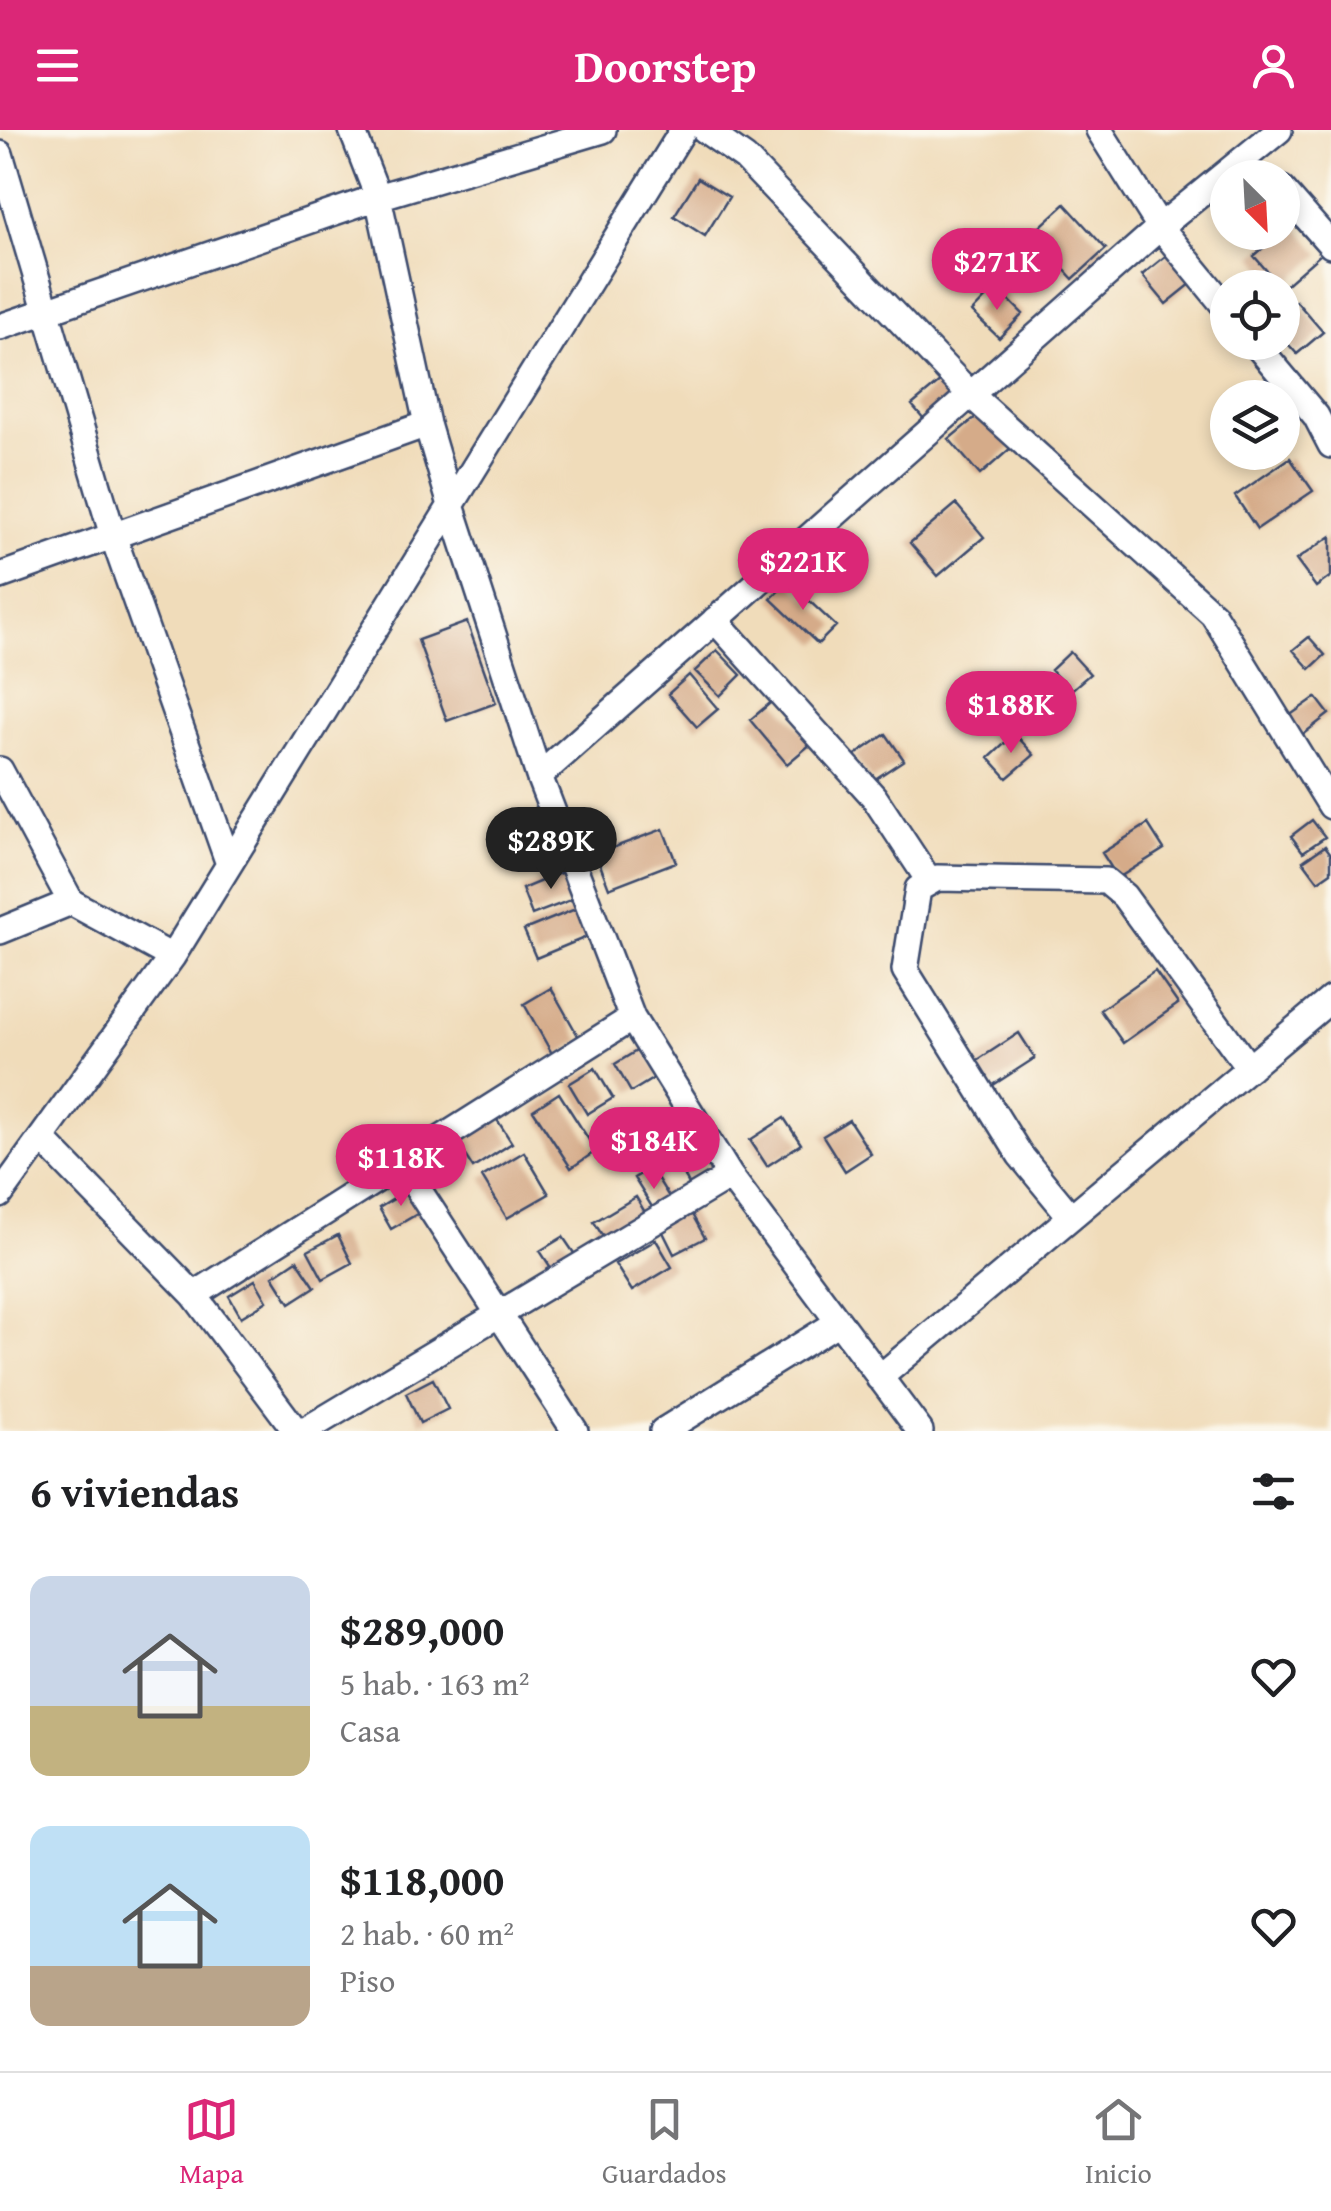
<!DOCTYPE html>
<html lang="es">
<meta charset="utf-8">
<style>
:root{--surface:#fff;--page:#f6f6f6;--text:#202124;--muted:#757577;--line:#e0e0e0;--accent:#db2777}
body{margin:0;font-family:"Gentium Book Plus",serif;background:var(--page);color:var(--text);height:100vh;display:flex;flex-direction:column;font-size:38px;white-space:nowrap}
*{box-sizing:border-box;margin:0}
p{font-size:32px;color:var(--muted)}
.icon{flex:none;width:55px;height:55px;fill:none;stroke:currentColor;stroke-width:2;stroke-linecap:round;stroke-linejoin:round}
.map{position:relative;height:1301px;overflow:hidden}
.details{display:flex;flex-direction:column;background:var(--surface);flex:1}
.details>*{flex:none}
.needle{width:65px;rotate:156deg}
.tools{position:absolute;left:1210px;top:30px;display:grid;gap:20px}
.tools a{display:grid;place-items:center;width:90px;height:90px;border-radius:50%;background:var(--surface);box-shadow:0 5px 15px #0003;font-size:50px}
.price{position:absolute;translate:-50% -85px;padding:0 22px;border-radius:35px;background:var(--accent);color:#fff;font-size:32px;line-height:65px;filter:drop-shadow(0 2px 5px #0008)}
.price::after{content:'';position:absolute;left:50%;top:60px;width:30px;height:22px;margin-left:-15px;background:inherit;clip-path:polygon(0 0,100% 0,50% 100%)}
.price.on{background:#222;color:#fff}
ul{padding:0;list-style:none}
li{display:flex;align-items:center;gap:30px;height:250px;padding:0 30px}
li span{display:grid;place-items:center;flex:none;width:280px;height:200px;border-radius:20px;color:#555}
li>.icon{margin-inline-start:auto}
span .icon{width:120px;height:120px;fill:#fffc;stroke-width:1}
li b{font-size:42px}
h2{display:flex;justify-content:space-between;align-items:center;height:120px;padding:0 30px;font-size:42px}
header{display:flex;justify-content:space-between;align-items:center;height:130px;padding:0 30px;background:var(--accent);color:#fff;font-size:45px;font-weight:600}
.dock{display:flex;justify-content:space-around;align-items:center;height:140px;border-top:2px solid var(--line);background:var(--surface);font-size:28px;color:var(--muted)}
.dock a{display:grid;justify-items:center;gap:5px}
.dock .on{color:var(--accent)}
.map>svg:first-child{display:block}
</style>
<header><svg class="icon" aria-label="menu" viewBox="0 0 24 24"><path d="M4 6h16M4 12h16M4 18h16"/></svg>Doorstep<svg class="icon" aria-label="person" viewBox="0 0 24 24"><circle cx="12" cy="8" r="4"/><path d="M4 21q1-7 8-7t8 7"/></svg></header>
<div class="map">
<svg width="1331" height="1301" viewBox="0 0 1331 1301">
<rect width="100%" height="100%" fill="#fbf7ec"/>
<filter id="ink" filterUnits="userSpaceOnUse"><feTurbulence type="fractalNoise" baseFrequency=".01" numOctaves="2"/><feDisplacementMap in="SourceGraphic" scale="20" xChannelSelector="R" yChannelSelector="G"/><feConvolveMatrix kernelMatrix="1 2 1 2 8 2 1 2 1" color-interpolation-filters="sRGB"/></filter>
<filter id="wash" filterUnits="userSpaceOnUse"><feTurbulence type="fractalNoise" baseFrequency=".0048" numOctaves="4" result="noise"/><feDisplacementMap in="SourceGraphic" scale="40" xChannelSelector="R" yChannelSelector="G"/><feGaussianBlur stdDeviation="2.25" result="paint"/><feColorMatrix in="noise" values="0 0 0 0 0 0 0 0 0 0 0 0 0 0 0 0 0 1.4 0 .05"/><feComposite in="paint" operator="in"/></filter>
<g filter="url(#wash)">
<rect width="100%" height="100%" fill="#f0dcba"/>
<g id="blocks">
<path fill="#d5ab89" d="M698,48L729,67L705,106L674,86Z
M1065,74L1106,119L1073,149L1032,104Z
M1292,92L1321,124L1282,158L1254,126Z
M1173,120L1197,149L1166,174L1142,145Z
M996,157L1023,184L999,208L972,182Z
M1296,171L1323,202L1297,224L1282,207V183Z
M947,246L960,261L925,290L912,275Z
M982,282L1012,317L980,345L949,309Z
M1290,328L1313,361L1257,399L1235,366Z
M956,374L984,407L938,446L910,413Z
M1331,406V446L1316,457L1296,430Z
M788,451L836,496L818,514L771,469Z
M467,492L496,573L447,591L418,510Z
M1309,507L1325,525L1310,539L1293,520Z
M717,520L741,545L720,566L695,541Z
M1070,522L1090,544L1070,561L1051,540Z
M689,545L718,579L697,597L668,564Z
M1316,567L1329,584L1302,605L1289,586Z
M775,569L812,613L787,634L750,590Z
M886,604L904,630L872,651L854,626Z
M1015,604L1034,625L1007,648L989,628Z
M1312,690L1325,707L1303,722L1291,706Z
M1148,694L1164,719L1118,748L1102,723Z
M663,699L676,732L609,758L596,724Z
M1325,716L1331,724V742L1318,751L1303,731Z
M570,739L581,766L532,785L522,759Z
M578,778L589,806L536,828L524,800Z
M1155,841L1178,874L1123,913L1100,880Z
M551,858L581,911L554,927L524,874Z
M1019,903L1035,928L987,959L970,935Z
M643,917L659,945L631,962L615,934Z
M595,938L613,968L587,984L569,954Z
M559,963L596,1021L571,1038L533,980Z
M496,988L512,1013L473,1038L457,1013Z
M784,988L801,1014L767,1036L750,1010Z
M849,990L871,1024L845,1041L823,1006Z
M711,1021L724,1045L693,1062L680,1037Z
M524,1022L549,1064L507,1088L482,1047Z
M651,1038L674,1075L657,1085L634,1048Z
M410,1059L424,1080L391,1099L379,1078Z
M636,1067L650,1091L608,1115L594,1092Z
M689,1079L705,1108L674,1124L659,1094Z
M338,1105L352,1133L323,1149L308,1121Z
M563,1107L580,1132L557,1147L540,1121Z
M656,1110L672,1137L632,1161L615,1134Z
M297,1130L315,1157L290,1173L273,1146Z
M255,1150L267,1171L241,1187L229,1166Z
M433,1249L448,1279L420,1293L406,1263Z"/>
</g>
</g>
<g filter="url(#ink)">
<use href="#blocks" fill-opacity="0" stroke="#3b496c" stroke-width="2.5"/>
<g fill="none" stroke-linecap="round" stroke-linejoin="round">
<defs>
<path id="minor" d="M352,0L378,67L427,294L450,372L539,646L632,888L730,1046L920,1301
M705,0L745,28L971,265L1213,484L1331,676
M1099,0L1160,97L1228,180
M0,24L113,406L229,734
M1282,59L1331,115
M0,197L378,67L603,0
M1254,212L1316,286L1331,315
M0,446L427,294
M715,490L874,667L930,752
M0,640L71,772L172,827
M539,646L1160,97L1279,0
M0,801L71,772
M42,1009L194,1165L296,1301
M401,1033L575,1301
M0,1065L172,827L683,0
M1071,1087L1020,1025L905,840L918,759L937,748L1106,751L1124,766L1249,938
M194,1165L632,888
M879,1248L1331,869
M304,1301L730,1046
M663,1301L837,1193"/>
</defs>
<use href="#minor" stroke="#3b496c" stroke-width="30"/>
<use href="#minor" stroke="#fff" stroke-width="25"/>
</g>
</g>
</svg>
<div class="tools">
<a><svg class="needle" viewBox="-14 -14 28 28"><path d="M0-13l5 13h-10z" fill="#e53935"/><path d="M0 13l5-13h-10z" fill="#757577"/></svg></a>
<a><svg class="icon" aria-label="locate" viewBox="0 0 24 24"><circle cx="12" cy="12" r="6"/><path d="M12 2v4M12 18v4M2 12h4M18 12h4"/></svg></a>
<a><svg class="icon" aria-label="layers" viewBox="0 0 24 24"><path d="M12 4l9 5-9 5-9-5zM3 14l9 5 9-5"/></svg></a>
</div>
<b class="price" style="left:997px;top:183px">$271K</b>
<b class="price" style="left:803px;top:483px">$221K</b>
<b class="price" style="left:1011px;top:626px">$188K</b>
<b class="price on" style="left:551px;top:762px">$289K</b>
<b class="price" style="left:654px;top:1062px">$184K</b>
<b class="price" style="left:401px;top:1079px">$118K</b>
</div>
<section class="details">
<h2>6 viviendas<svg class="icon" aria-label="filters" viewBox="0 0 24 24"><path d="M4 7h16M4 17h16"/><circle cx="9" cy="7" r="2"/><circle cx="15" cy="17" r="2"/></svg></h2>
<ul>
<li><span style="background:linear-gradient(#c9d6e8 65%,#c2b280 0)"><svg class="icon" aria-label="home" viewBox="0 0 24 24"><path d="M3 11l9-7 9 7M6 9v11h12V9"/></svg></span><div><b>$289,000</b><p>5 hab. · 163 m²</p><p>Casa</p></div><svg class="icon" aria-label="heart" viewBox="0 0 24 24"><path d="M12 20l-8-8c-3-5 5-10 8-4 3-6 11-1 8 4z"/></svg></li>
<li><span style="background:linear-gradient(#bfe0f5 70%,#b9a48a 0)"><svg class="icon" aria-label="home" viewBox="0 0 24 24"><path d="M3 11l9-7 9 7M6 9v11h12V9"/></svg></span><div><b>$118,000</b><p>2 hab. · 60 m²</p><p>Piso</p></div><svg class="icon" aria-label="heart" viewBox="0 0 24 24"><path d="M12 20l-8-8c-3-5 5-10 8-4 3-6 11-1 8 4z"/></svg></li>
</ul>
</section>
<nav class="dock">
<a class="on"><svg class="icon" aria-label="map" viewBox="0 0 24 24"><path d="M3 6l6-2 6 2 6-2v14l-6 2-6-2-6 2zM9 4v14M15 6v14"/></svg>Mapa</a>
<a><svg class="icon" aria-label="saved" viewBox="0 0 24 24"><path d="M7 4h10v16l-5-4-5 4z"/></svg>Guardados</a>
<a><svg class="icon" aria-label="home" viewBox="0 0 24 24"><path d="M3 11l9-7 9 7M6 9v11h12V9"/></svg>Inicio</a>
</nav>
